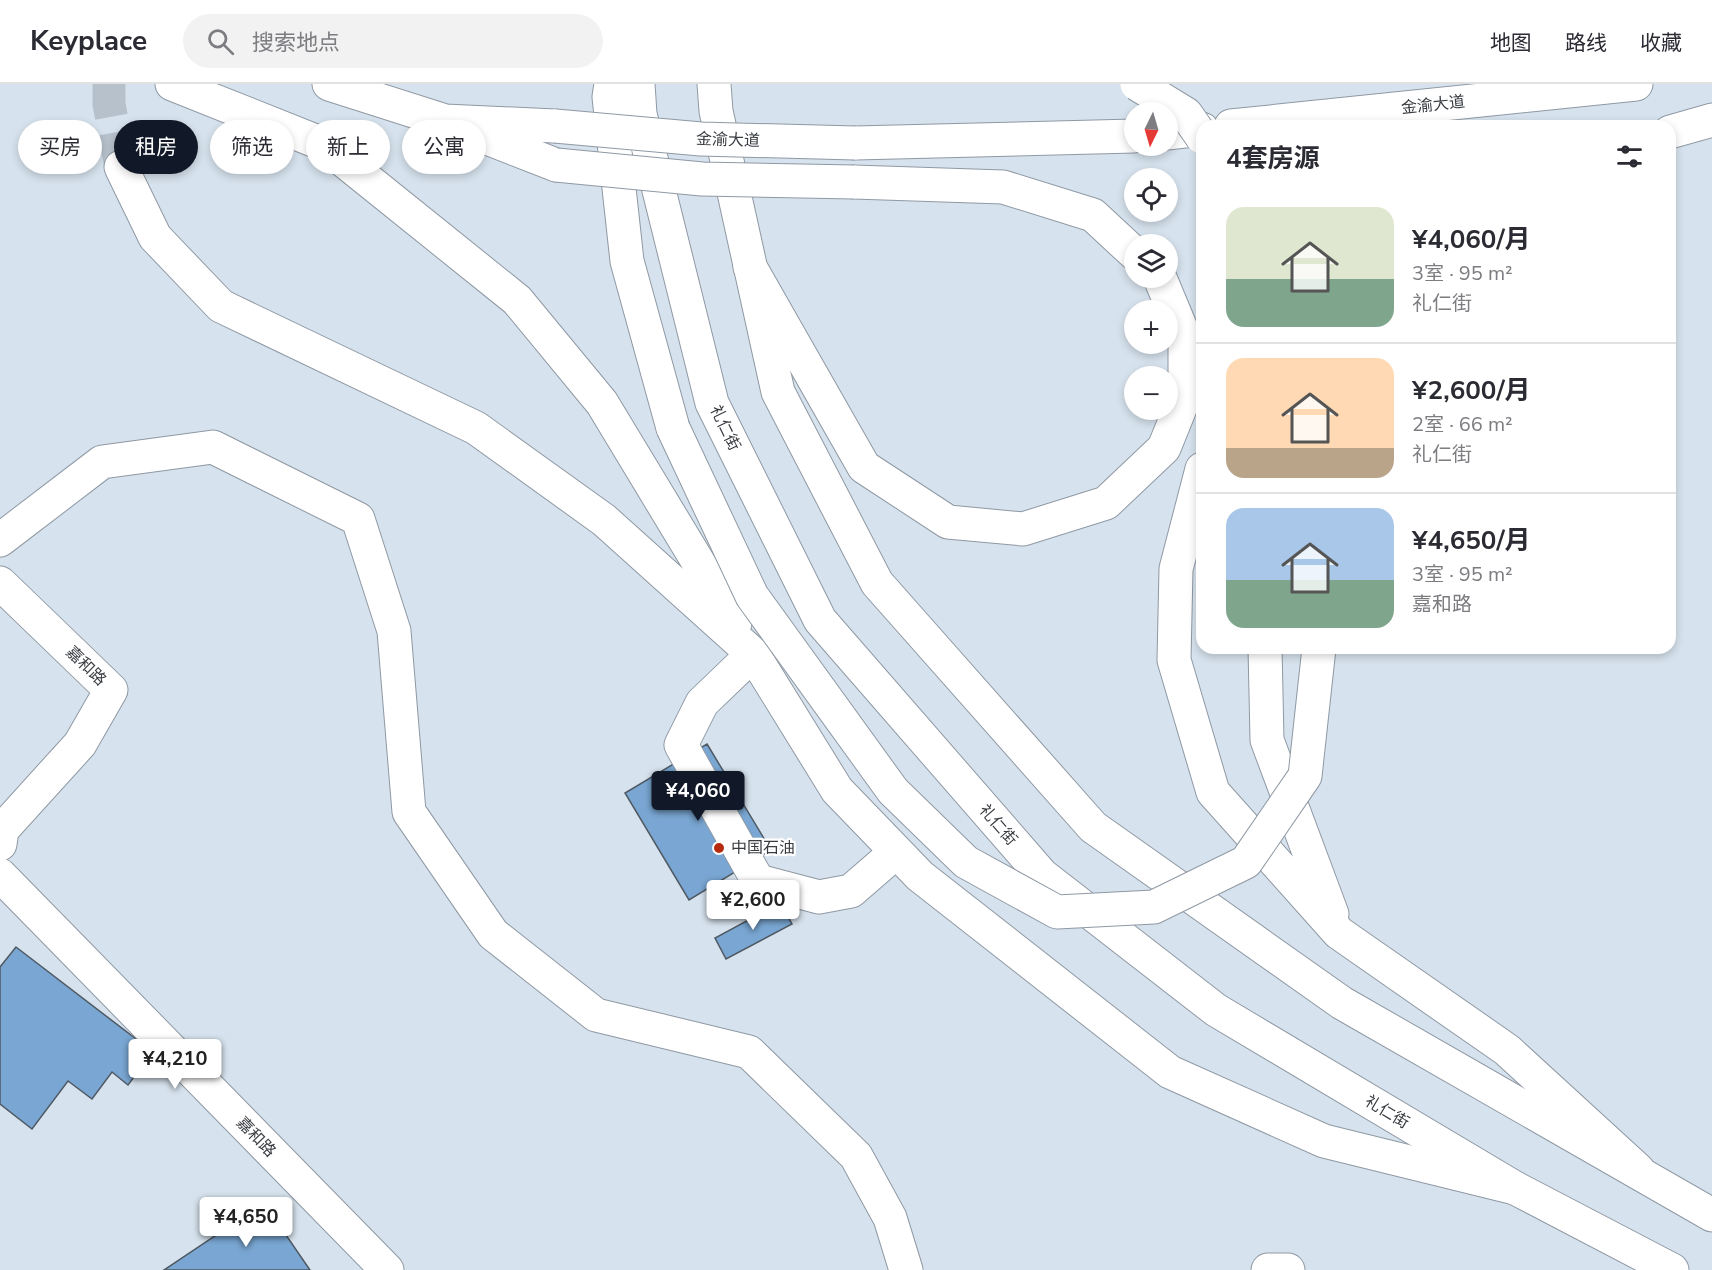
<!DOCTYPE html>
<html lang="zh">
<meta charset="utf-8">
<style>
:root{--surface:#fff;--page:#f2f2f3;--text:#2b2b33;--muted:#7c7c81;--line:#e1e1e2;--accent:#111827}
body{margin:0;font-family:"Nunito Sans","Noto Sans SC",sans-serif;background:var(--page);color:var(--text);height:100vh;display:flex;flex-direction:column;font-size:22px;white-space:nowrap}
*{box-sizing:border-box;margin:0}
p{font-size:20px;color:var(--muted)}
.icon{flex:none;width:33px;height:33px;fill:none;stroke:currentColor;stroke-width:2;stroke-linecap:round;stroke-linejoin:round}
.map{position:relative;flex:1;overflow:hidden}
.panel{position:absolute;left:1196px;top:36px;width:480px;height:534px;display:flex;flex-direction:column;background:var(--surface);border-radius:18px;box-shadow:0 3px 9px #0003}
.panel>*{flex:none}
.guide{position:absolute;left:18px;top:36px;width:570px;height:54px;display:flex;gap:12px}
.needle{width:39px;rotate:185deg}
.controls{position:absolute;left:1124px;top:18px;display:grid;gap:12px}
.controls a{display:grid;place-items:center;width:54px;height:54px;border-radius:50%;background:var(--surface);box-shadow:0 3px 9px #0003;font-size:30px}
.price{position:absolute;translate:-50% -51px;padding:0 14px;border-radius:6px;background:#fff;color:#222;font-size:20px;line-height:39px;filter:drop-shadow(0 2px 3px #0008)}
.price::after{content:'';position:absolute;left:50%;top:36px;width:18px;height:14px;margin-left:-9px;background:inherit;clip-path:polygon(0 0,100% 0,50% 100%)}
.price.current{background:var(--accent);color:#fff}
ul{padding:0;list-style:none}
li{display:flex;align-items:center;gap:18px;height:150px;padding:0 30px}
li+li{border-top:2px solid var(--line)}
li span{display:grid;place-items:center;flex:none;width:168px;height:120px;border-radius:18px;color:#555}
li>.icon{margin-inline-start:auto}
span .icon{width:72px;height:72px;fill:#fffc;stroke-width:1}
li b{font-size:26px}
h2{display:flex;justify-content:space-between;align-items:center;height:72px;padding:0 30px;font-size:26px}
.chip{padding:0 21px;border-radius:27px;background:var(--surface);box-shadow:0 3px 9px #0003;font-size:21px;line-height:54px}
.chip.current{background:var(--accent);color:#fff}
header{display:flex;align-items:center;gap:36px;box-sizing:border-box;height:84px;padding:0 30px;background:var(--surface);border-bottom:2px solid var(--line)}
header strong{font-size:28px}
nav{display:flex;gap:33px;margin-inline-start:auto;font-size:21px}
.search{width:420px;height:54px;background:var(--page);display:flex;align-items:center;gap:15px;box-sizing:border-box;padding:0 21px;border-radius:33px;color:var(--muted);font-size:22px}
.map>svg:first-child{display:block}
</style>
<header>
<strong>Keyplace</strong>
<div class="search"><svg class="icon" aria-label="search" viewBox="0 0 24 24"><circle cx="10" cy="10" r="6"/><path d="M15 15l6 6"/></svg>搜索地点</div>
<nav><a>地图</a><a>路线</a><a>收藏</a></nav>
</header>
<div class="map">
<svg width="1712" height="1186" viewBox="0 0 1712 1186">
<rect width="100%" height="100%" fill="#d6e2ed"/>
<path fill="#79a6d2" stroke="#4f5963" stroke-width="1.5" d="M707,660L771,766L689,816L625,709Z
M780,819L792,840L726,875L715,854Z
M16,863L153,968L128,1001L112,988L92,1015L68,997L32,1045L0,1020V883Z
M264,1119L310,1186H164Z"/>
<g fill="none" stroke-linecap="round" stroke-linejoin="round">
<path stroke="#b6c1cb" stroke-width="33" stroke-dasharray="33 16" stroke-linecap="butt" d="M109,0V20L121,83"/>
<defs>
<path id="minor" d="M0,456L102,378L213,363L358,435L394,547L409,728L493,850L596,931L749,968L856,1072L890,1134L906,1186
M0,499L111,606L80,660L2,746L0,760
M753,570L702,619L681,661L758,797L819,813L851,807L896,768
M0,791L387,1186
M1268,1186H1288"/>
<path id="major" d="M638,0L640,30L712,319L820,536L1042,791L1216,926L1515,1104L1672,1186
M714,0L716,27L778,308L877,499L1093,743L1342,919L1712,1131"/>
<path id="highway" d="M172,0L323,60L517,216L602,319L735,539
M329,0L445,37L555,42
M611,0L609,13L627,177L673,344
M1231,42L1636,0
M469,47L556,81
M1670,48L1712,36
M1167,49L1202,45
M855,59L1134,52
M121,83L155,153L221,222L476,344L604,436L753,570L837,706L920,792L1170,988L1324,1057L1515,1104
M854,98L1003,103L1093,131L1134,169
M750,183L864,383L948,438L1023,445L1106,419L1164,364L1185,312V254L1160,194
M1202,385L1176,485L1174,576L1213,708L1339,849L1507,966L1638,1086
M1265,564L1267,656L1332,830"/>
</defs>
<use href="#minor" stroke="#8f99a4" stroke-width="35"/>
<use href="#major" stroke="#8f99a4" stroke-width="35"/>
<use href="#highway" stroke="#8f99a4" stroke-width="35"/>
<use href="#minor" stroke="#fff" stroke-width="33"/>
<use href="#major" stroke="#fff" stroke-width="33"/>
<use href="#highway" stroke="#fff" stroke-width="33"/>
<defs>
<path id="highway-bridge" d="M1137,0L1186,30L1202,53
M555,42L701,55L855,59
M556,81L702,95L854,98
M673,344L752,512L893,707L966,778L1057,828L1154,823L1246,778L1305,692L1319,564"/>
</defs>
<use href="#highway-bridge" stroke="#8f99a4" stroke-width="35" stroke-linecap="butt"/>
<use href="#highway-bridge" stroke="#fff" stroke-width="33"/>
</g>
<circle fill="#b62a0f" stroke="#fff" stroke-width="2" cx="719" cy="764" r="6"/>
<g text-anchor="middle" dominant-baseline="central" stroke-width="4.5" stroke-linejoin="round" paint-order="stroke">
<g font-size="16" fill="#383c41" stroke="#fff">
<text transform="translate(1433 21) rotate(-6)">金渝大道</text>
<text transform="translate(728 56) rotate(2)">金渝大道</text>
<text transform="translate(725 344) rotate(64)">礼仁街</text>
<text transform="translate(86 582) rotate(44)">嘉和路</text>
<text transform="translate(998 741) rotate(49)">礼仁街</text>
<text transform="translate(1387 1028) rotate(31)">礼仁街</text>
<text transform="translate(256 1053) rotate(46)">嘉和路</text>
</g>
<g font-size="16" fill="#383c41" stroke="#fff" text-anchor="start">
<text x="731" y="764">中国石油</text>
</g>
</g>
</svg>
<div class="controls">
<a><svg class="needle" viewBox="-14 -14 28 28"><path d="M0-13l5 13h-10z" fill="#e53935"/><path d="M0 13l5-13h-10z" fill="#7c7c81"/></svg></a>
<a><svg class="icon" aria-label="locate" viewBox="0 0 24 24"><circle cx="12" cy="12" r="6"/><path d="M12 2v4M12 18v4M2 12h4M18 12h4"/></svg></a>
<a><svg class="icon" aria-label="layers" viewBox="0 0 24 24"><path d="M12 4l9 5-9 5-9-5zM3 14l9 5 9-5"/></svg></a>
<a>+</a>
<a>−</a>
</div>
<b class="price current" style="left:698px;top:738px">¥4,060</b>
<b class="price" style="left:753px;top:847px">¥2,600</b>
<b class="price" style="left:175px;top:1006px">¥4,210</b>
<b class="price" style="left:246px;top:1164px">¥4,650</b>
<div class="guide">
<a class="chip">买房</a>
<a class="chip current">租房</a>
<a class="chip">筛选</a>
<a class="chip">新上</a>
<a class="chip">公寓</a>
</div>
<section class="panel">
<h2>4套房源<svg class="icon" aria-label="filters" viewBox="0 0 24 24"><path d="M4 7h16M4 17h16"/><circle cx="9" cy="7" r="2"/><circle cx="15" cy="17" r="2"/></svg></h2>
<ul>
<li><span style="background:linear-gradient(#dfe7d0 60%,#7fa58c 0)"><svg class="icon" aria-label="home" viewBox="0 0 24 24"><path d="M3 11l9-7 9 7M6 9v11h12V9"/></svg></span><div><b>¥4,060/月</b><p>3室 · 95 m²</p><p>礼仁街</p></div></li>
<li><span style="background:linear-gradient(#ffd9b3 75%,#b9a48a 0)"><svg class="icon" aria-label="home" viewBox="0 0 24 24"><path d="M3 11l9-7 9 7M6 9v11h12V9"/></svg></span><div><b>¥2,600/月</b><p>2室 · 66 m²</p><p>礼仁街</p></div></li>
<li><span style="background:linear-gradient(#a9c7e8 60%,#7fa58c 0)"><svg class="icon" aria-label="home" viewBox="0 0 24 24"><path d="M3 11l9-7 9 7M6 9v11h12V9"/></svg></span><div><b>¥4,650/月</b><p>3室 · 95 m²</p><p>嘉和路</p></div></li>
</ul>
</section>
</div>
